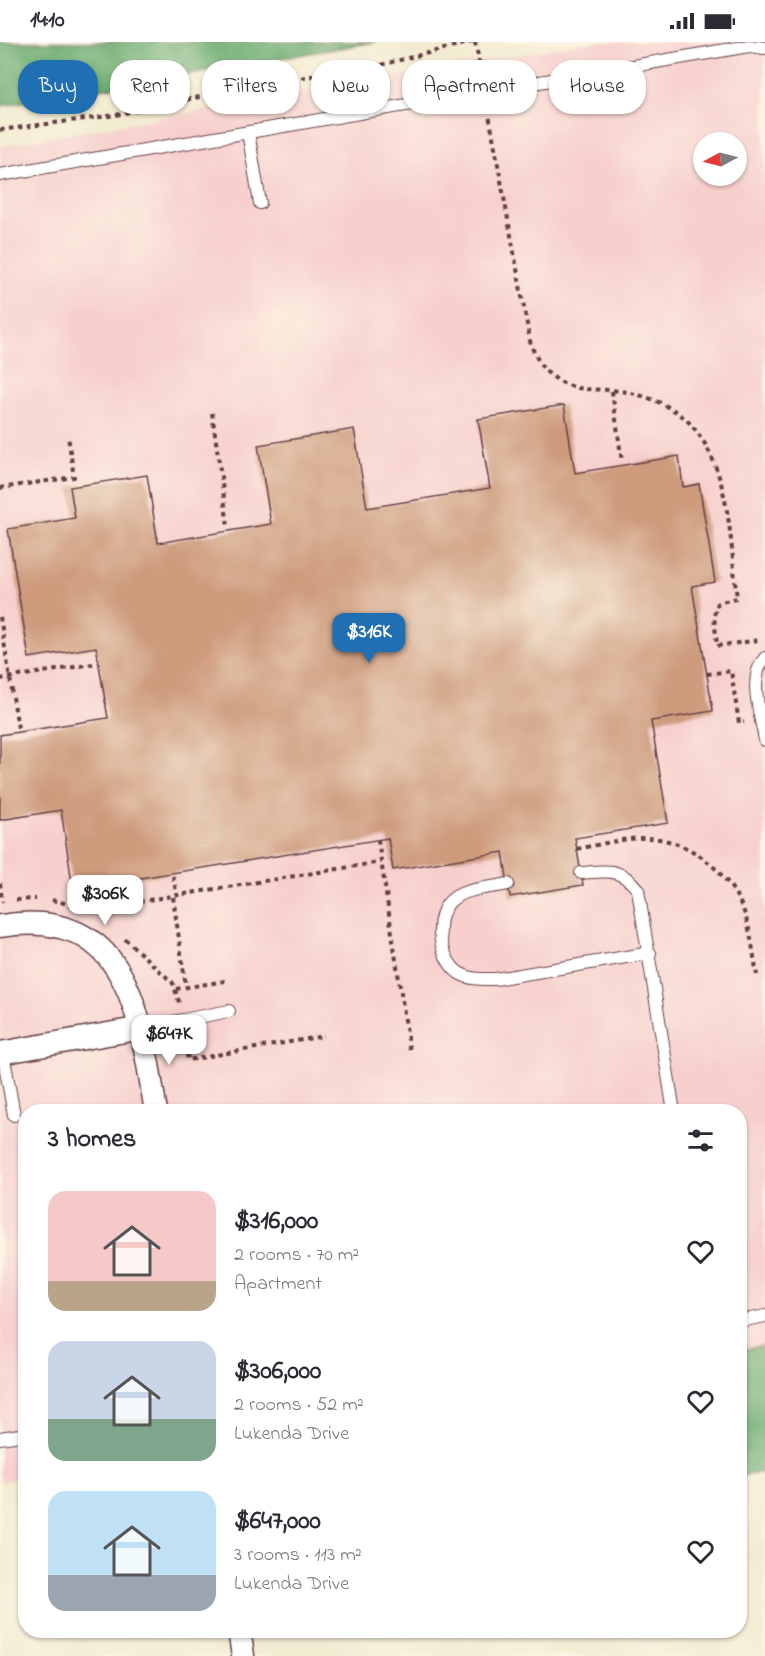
<!DOCTYPE html>
<meta charset="utf-8">
<style>
:root{--surface:#fff;--page:#f7f7f7;--text:#2b2b33;--muted:#7c7c81;--accent:#1f6fb2}
body{margin:0;font-family:"Indie Flower",sans-serif;background:var(--page);color:var(--text);height:100vh;display:flex;flex-direction:column;font-size:22px;white-space:nowrap}
*{box-sizing:border-box;margin:0}
p{font-size:20px;color:var(--muted)}
.icon{flex:none;width:33px;height:33px;fill:none;stroke:currentColor;stroke-width:2;stroke-linecap:round;stroke-linejoin:round}
.map{position:relative;flex:1;overflow:hidden}
.details{position:absolute;left:18px;top:1062px;width:729px;height:534px;display:flex;flex-direction:column;background:var(--surface);border-radius:24px;box-shadow:0 2px 4px #0004}
.details>*{flex:none}
.top-card{position:absolute;left:18px;top:18px;width:729px;height:54px;display:flex;gap:12px}
.needle{width:39px;rotate:263deg}
.controls{position:absolute;left:693px;top:90px;display:grid;gap:12px}
.controls a{display:grid;place-items:center;width:54px;height:54px;border-radius:50%;background:var(--surface);box-shadow:0 2px 4px #0004;font-size:30px}
.price{position:absolute;translate:-50% -51px;padding:0 14px;border-radius:12px;background:#fff;color:#222;font-size:20px;line-height:39px;filter:drop-shadow(0 2px 3px #0008)}
.price::after{content:'';position:absolute;left:50%;top:36px;width:18px;height:14px;margin-left:-9px;background:inherit;clip-path:polygon(0 0,100% 0,50% 100%)}
.price.current{background:var(--accent);color:#fff}
ul{padding:0;list-style:none}
li{display:flex;align-items:center;gap:18px;height:150px;padding:0 30px}
li span{display:grid;place-items:center;flex:none;width:168px;height:120px;border-radius:18px;color:#555}
li>.icon{margin-inline-start:auto}
span .icon{width:72px;height:72px;fill:#fffc;stroke-width:1}
li b{font-size:26px}
h2{display:flex;justify-content:space-between;align-items:center;height:72px;padding:0 30px;font-size:26px}
.tag{padding:0 21px;border-radius:24px;background:var(--surface);box-shadow:0 2px 4px #0004;font-size:21px;line-height:54px}
.tag.current{background:var(--accent);color:#fff}
.status{display:flex;justify-content:space-between;align-items:center;height:42px;padding:0 30px;background:var(--surface);direction:ltr}
.status svg{height:16px;fill:currentColor}
.map>svg:first-child{display:block}
</style>
<div class="status"><b>14:10</b><svg viewBox="0 0 49 12"><path d="M0 12V9h3v3zM5 12V6h3v6zM10 12V3h3v9zM15 12V0h3v12zM26 1h20v11H26zM47 4h2v5h-2z"/></svg></div>
<div class="map">
<svg width="765" height="1614" viewBox="0 0 765 1614">
<rect width="100%" height="100%" fill="#fcf5e5"/>
<filter id="ink" filterUnits="userSpaceOnUse"><feTurbulence type="fractalNoise" baseFrequency=".0167" numOctaves="2"/><feDisplacementMap in="SourceGraphic" scale="12" xChannelSelector="R" yChannelSelector="G"/><feConvolveMatrix kernelMatrix="1 2 1 2 8 2 1 2 1" color-interpolation-filters="sRGB"/></filter>
<filter id="wash" filterUnits="userSpaceOnUse"><feTurbulence type="fractalNoise" baseFrequency=".008" numOctaves="4" result="noise"/><feDisplacementMap in="SourceGraphic" scale="24" xChannelSelector="R" yChannelSelector="G"/><feGaussianBlur stdDeviation="1.35" result="paint"/><feColorMatrix in="noise" values="0 0 0 0 0 0 0 0 0 0 0 0 0 0 0 0 0 1.4 0 .05"/><feComposite in="paint" operator="in"/></filter>
<g filter="url(#wash)">
<rect width="100%" height="100%" fill="#f3ebd1"/>
<path fill="#f7d0ce" fill-rule="evenodd" d="M592,0H765V1304L740,1308V1070H26L25,1435L0,1440V104ZM704,100H736V134H704Z"/>
<path fill="#68aa6e" stroke="#59644c" stroke-width="1.5" d="M0,0H375L0,64Z
M765,1304V1430L740,1434V1308Z"/>
<g id="blocks">
<path fill="#ce9b7d" d="M564,363L575,431L679,414L683,445L699,442L715,540L692,544L713,669L651,679L668,781L575,796L583,843L510,855L503,810L393,828L388,796L73,847L61,768L0,778V693L108,676L96,605L29,616L8,487L75,476L70,445L147,433L158,501L271,482L258,403L354,387L367,466L490,446L478,377Z"/>
</g>
</g>
<g filter="url(#ink)">
<use href="#blocks" fill-opacity="0" stroke="#633e44" stroke-width="1.5"/>
<g fill="none" stroke-linecap="round" stroke-linejoin="round">
<defs>
<path id="service" d="M248,90L260,161
M0,133L749,4L765,6
M765,616C747,636 761,673 765,698
M581,831C607,829 621,825 638,848L674,1070
M508,842C491,846 468,846 454,856C431,872 439,917 459,931C470,938 482,937 495,937L650,911
M142,986L229,969
M3,1011L14,1073
M740,1279L765,1274
M0,1396L26,1392"/>
<path id="minor" d="M0,884C129,863 140,973 156,1070
M0,1011L142,986
M239,1588L243,1614"/>
</defs>
<use href="#service" stroke="#633e44" stroke-width="14"/>
<use href="#minor" stroke="#633e44" stroke-width="25"/>
<path stroke="#633e44" stroke-width="4" stroke-dasharray="4.5 4.5" stroke-linecap="butt" d="M475,0L482,33
M488,67L531,304C536,313 540,325 548,331C576,354 594,344 626,350C649,354 678,366 693,385C731,430 730,501 737,556L718,561L714,573L717,604L759,598
M0,88L116,73L255,43L380,23L472,0
M612,349L622,420
M212,371L228,484
M0,446L74,435L68,394
M0,575L18,686
M707,632L731,629L739,681L744,680
M0,637L93,622
M378,798L410,1011
M577,807C598,803 620,797 641,796C685,794 725,826 742,865C751,886 753,911 757,933
M173,834L177,854
M0,841L2,860
M173,855L186,945
M16,858L36,857
M52,858L80,865
M86,868L381,820
M125,897L173,941L180,963
M176,947L225,939
M185,994L188,1018L324,994"/>
<use href="#service" stroke="#fff" stroke-width="12"/>
<use href="#minor" stroke="#fff" stroke-width="22"/>
</g>
</g>
</svg>
<div class="controls">
<a><svg class="needle" viewBox="-14 -14 28 28"><path d="M0-13l5 13h-10z" fill="#e53935"/><path d="M0 13l5-13h-10z" fill="#7c7c81"/></svg></a>
</div>
<b class="price current" style="left:369px;top:622px">$316K</b>
<b class="price" style="left:105px;top:884px">$306K</b>
<b class="price" style="left:169px;top:1024px">$647K</b>
<div class="top-card">
<a class="tag current">Buy</a>
<a class="tag">Rent</a>
<a class="tag">Filters</a>
<a class="tag">New</a>
<a class="tag">Apartment</a>
<a class="tag">House</a>
</div>
<section class="details">
<h2>3 homes<svg class="icon" aria-label="filters" viewBox="0 0 24 24"><path d="M4 7h16M4 17h16"/><circle cx="9" cy="7" r="2"/><circle cx="15" cy="17" r="2"/></svg></h2>
<ul>
<li><span style="background:linear-gradient(#f6c9c9 75%,#b9a48a 0)"><svg class="icon" aria-label="home" viewBox="0 0 24 24"><path d="M3 11l9-7 9 7M6 9v11h12V9"/></svg></span><div><b>$316,000</b><p>2 rooms · 70 m²</p><p>Apartment</p></div><svg class="icon" aria-label="heart" viewBox="0 0 24 24"><path d="M12 20l-8-8c-3-5 5-10 8-4 3-6 11-1 8 4z"/></svg></li>
<li><span style="background:linear-gradient(#c9d6e8 65%,#7fa58c 0)"><svg class="icon" aria-label="home" viewBox="0 0 24 24"><path d="M3 11l9-7 9 7M6 9v11h12V9"/></svg></span><div><b>$306,000</b><p>2 rooms · 52 m²</p><p>Lukenda Drive</p></div><svg class="icon" aria-label="heart" viewBox="0 0 24 24"><path d="M12 20l-8-8c-3-5 5-10 8-4 3-6 11-1 8 4z"/></svg></li>
<li><span style="background:linear-gradient(#bfe0f5 70%,#9aa5b1 0)"><svg class="icon" aria-label="home" viewBox="0 0 24 24"><path d="M3 11l9-7 9 7M6 9v11h12V9"/></svg></span><div><b>$647,000</b><p>3 rooms · 113 m²</p><p>Lukenda Drive</p></div><svg class="icon" aria-label="heart" viewBox="0 0 24 24"><path d="M12 20l-8-8c-3-5 5-10 8-4 3-6 11-1 8 4z"/></svg></li>
</ul>
</section>
</div>
